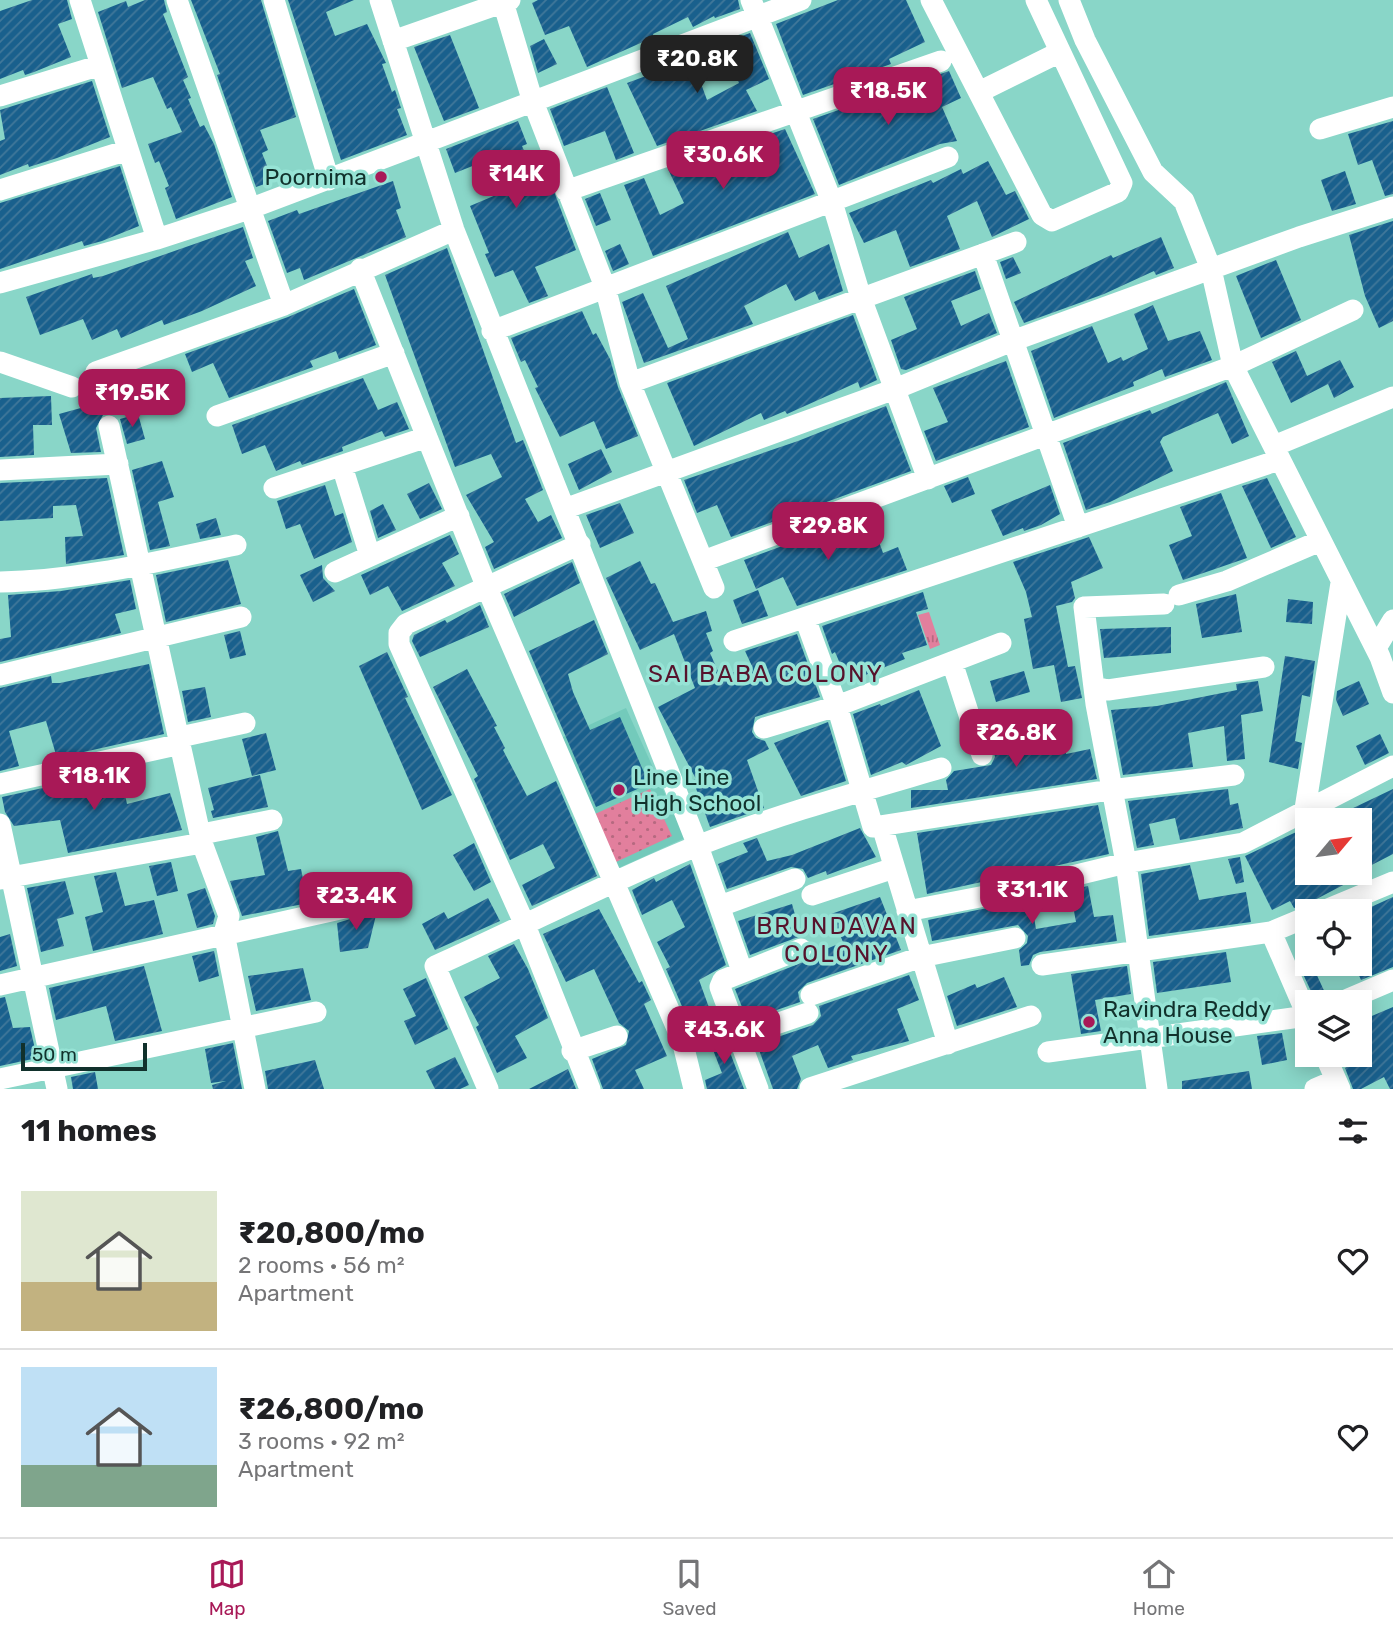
<!DOCTYPE html>
<meta charset="utf-8">
<style>
:root{--surface:#fff;--page:#f2f2f2;--text:#202124;--muted:#757577;--line:#e0e0e0;--accent:#a81957}
body{margin:0;font-family:Rubik,sans-serif;background:var(--page);color:var(--text);height:100vh;display:flex;flex-direction:column;font-size:26px;white-space:nowrap}
*{box-sizing:border-box;margin:0}
p{font-size:23px;color:var(--muted)}
.icon{flex:none;width:38px;height:38px;fill:none;stroke:currentColor;stroke-width:2;stroke-linecap:round;stroke-linejoin:round}
.map{position:relative;height:1089px;overflow:hidden}
.drawer{display:flex;flex-direction:column;background:var(--surface);flex:1}
.drawer>*{flex:none}
.needle{width:46px;rotate:61deg}
.fabs{position:absolute;left:1295px;top:808px;display:grid;gap:14px}
.fabs a{display:grid;place-items:center;width:77px;height:77px;border-radius:0px;background:var(--surface);box-shadow:0 4px 18px #0003;font-size:35px}
.scale{position:absolute;left:21px;bottom:18px;width:126px;box-sizing:border-box;padding-left:7px;border:4px solid #11312c;border-top:0;font-size:19px;line-height:24px;white-space:nowrap;color:#11312c;-webkit-text-stroke:5px #96e3d5;paint-order:stroke}
.price{position:absolute;translate:-50% -60px;padding:0 16px;border-radius:14px;background:var(--accent);color:#fff;font-size:23px;line-height:46px;filter:drop-shadow(0 2px 4px #0008)}
.price::after{content:'';position:absolute;left:50%;top:42px;width:21px;height:16px;margin-left:-10px;background:inherit;clip-path:polygon(0 0,100% 0,50% 100%)}
.price.on{background:#222;color:#fff}
ul{padding:0;list-style:none}
li{display:flex;align-items:center;gap:21px;height:175px;padding:0 21px}
li+li{border-top:2px solid var(--line)}
li span{display:grid;place-items:center;flex:none;width:196px;height:140px;border-radius:0px;color:#555}
li>.icon{margin-inline-start:auto}
span .icon{width:84px;height:84px;fill:#fffc;stroke-width:1}
li b{font-size:30px}
h2{display:flex;justify-content:space-between;align-items:center;height:84px;padding:0 21px;font-size:30px}
.dock{display:flex;justify-content:space-around;align-items:center;height:98px;border-top:2px solid var(--line);background:var(--surface);font-size:19px;color:var(--muted)}
.dock a{display:grid;justify-items:center;gap:4px}
.dock .on{color:var(--accent)}
.map>svg:first-child{display:block}
</style>
<div class="map">
<svg width="1393" height="1089" viewBox="0 0 1393 1089">
<defs>
<pattern id="grass-tufts" width="24" height="20" patternUnits="userSpaceOnUse" patternTransform="scale(1.75)"><rect width="24" height="20" fill="#e27f9d"/><path d="M3 7l-1-3M5 7V3M7 7l1-3M15 17l-1-3M17 17v-4M19 17l1-3" fill="none" stroke="#b66980"/></pattern>
<pattern id="park-dots" width="8" height="8" patternUnits="userSpaceOnUse" patternTransform="scale(1.75)"><rect width="8" height="8" fill="#e27f9d"/><path d="M2 2h.1M6 6h.1" fill="none" stroke="#b66980" stroke-width="1.8" stroke-linecap="round"/></pattern>
<pattern id="building-hatch" width="6" height="6" patternUnits="userSpaceOnUse" patternTransform="scale(1.75)"><rect width="6" height="6" fill="#19608d"/><path d="M-1 1l2-2M0 6l6-6M5 7l2-2" fill="none" stroke="#41789a"/></pattern>
</defs>
<rect width="100%" height="100%" fill="#89d6c8"/>
<path fill="#73cabb" d="M626,708L685,838L612,871L552,742Z"/>
<path fill="url(#grass-tufts)" d="M929,612L940,645L930,649L918,615Z"/>
<path fill="url(#park-dots)" d="M650,789L672,836L616,862L595,814Z"/>
<path fill="url(#building-hatch)" d="M32,0H67L72,19L58,24L71,57L34,72L25,75L23,70L0,79V11Z
M145,0H164L167,12L163,14L188,77L183,80L191,98L188,99L200,127L204,125L214,144L232,197L176,219L165,188L169,186L159,161L155,163L148,144L182,132L171,107L167,109L153,77L122,88L98,12L126,1L128,7Z
M191,0H261L296,117L260,130L268,150L262,153L273,181L256,187L217,75L220,74Z
M288,0H354L326,12L335,36L367,24L386,63L382,64L392,92L395,90L401,108L397,109L407,135L341,160Z
M538,0H738L740,9L715,18L714,16L693,27L688,17L653,34L654,37L587,67L569,26L545,35L532,3Z
M838,0H906L925,42L889,59L891,64L803,95L776,24Z
M750,33L769,79L746,90L757,111L657,146L627,83L692,59L707,100L739,83L721,44Z
M450,35L479,108L444,121L414,47Z
M544,39L557,64L538,73L530,46Z
M949,71L961,98L942,107L957,141L940,144L839,185L813,119Z
M92,81L110,137L57,158L29,167L28,164L0,175V141L5,139L0,110Z
M607,87L634,153L616,160L605,131L564,146L550,109Z
M518,121L527,144L522,146L538,182L549,178L576,250L535,267L548,296L529,303L513,270L495,277L485,254L489,253L470,206L510,189L495,157L455,173L446,149Z
M1393,121V194L1385,196L1372,160L1358,165L1348,134Z
M785,129L815,194L653,256L624,185L644,178L660,215L684,203L668,169Z
M988,161L1006,195L1015,191L1029,219L992,237L977,201L947,216L960,249L910,267L896,230L864,243L849,213L931,180L933,183L961,169L963,174Z
M120,166L139,226L102,241L84,246L82,241L0,269V203Z
M1345,171L1356,204L1332,211L1321,180Z
M393,181L401,208L396,210L406,237L304,280L300,268L287,273L268,221L297,210L299,214Z
M600,193L611,220L596,226L585,199Z
M1393,221V321L1379,328L1365,296L1349,235Z
M243,227L253,258L245,261L256,286L202,311L164,325L162,320L121,338L117,329L92,340L83,319L40,335L26,297L92,274L93,278L103,276Z
M788,232L799,258L829,244L843,291L819,300L815,291L795,301L786,284L744,306L753,324L644,363L622,302L643,293L668,348L688,339L666,286Z
M1161,237L1174,268L1156,275L1154,271L1104,294L1024,323L1014,302L1111,255L1113,258Z
M620,244L629,264L613,271L605,251Z
M447,248L516,443L523,440L543,490L525,499L538,522L551,515L562,538L494,569L485,547L494,542L466,495L502,477L491,454L455,467L385,275Z
M1013,257L1021,273L1006,279L1000,262Z
M1276,260L1301,320L1261,338L1236,276Z
M975,271L981,289L951,301L961,326L989,313L997,333L906,370L901,369L891,340L917,329L904,297Z
M354,289L376,345L339,359L336,351L310,361L313,367L229,398L213,363L192,372L185,354L288,317Z
M1153,305L1168,341L1200,331L1212,360L1165,377L1162,369L1133,382L1134,386L1054,418L1031,351L1092,326L1108,363L1121,357L1123,361L1148,349L1134,314Z
M582,311L593,335L596,333L610,359L618,387L638,436L606,449L594,421L560,437L535,388L538,387L525,360L521,362L511,338Z
M853,315L877,380L860,388L858,382L787,414L785,411L764,420L761,413L694,446L667,383Z
M1296,351L1307,376L1340,360L1354,387L1334,398L1328,384L1291,403L1272,362Z
M1006,361L1029,427L936,461L924,431L948,422L933,388Z
M363,378L378,410L397,402L409,429L385,437L382,431L342,447L343,451L302,465L300,461L276,471L265,445L242,454L232,425Z
M1226,382L1249,436L1232,444L1218,413L1163,437L1160,442L1173,471L1110,502L1086,510L1063,443L1150,410L1152,414Z
M51,396L52,425H33L34,455L0,457V398Z
M99,403L103,415L96,428L101,452L71,453L59,414Z
M886,406L911,471L731,537L717,505L697,513L684,480L798,441Z
M138,414L145,439L127,444L120,419Z
M601,449L612,472L579,490L568,464Z
M162,461L174,497L158,502L170,546L150,550L132,470Z
M968,477L975,494L952,503L944,486Z
M107,478L124,555L66,564L65,537L83,536L76,505L53,506V518L0,521V483Z
M1267,478L1296,537L1271,548L1242,486Z
M429,483L442,509L420,519L407,494Z
M325,485L335,516L343,513L352,542L314,559L300,524L286,529L277,501Z
M1050,485L1060,514L1041,525L1024,531L1023,528L1003,536L991,510Z
M1221,493L1247,558L1183,580L1169,545L1192,536L1180,507Z
M620,503L634,533L600,548L586,515Z
M383,504L396,530L378,538L370,511Z
M869,514L883,553L898,547L907,570L797,606L783,577L756,589L744,560Z
M216,518L221,535L200,539L196,524Z
M450,535L459,554L442,563L455,586L402,611L388,586L370,595L361,575Z
M1089,537L1103,568L1071,582L1075,598L1072,602L1056,606L1068,667L1075,666L1082,698L1061,702L1054,665L1033,669L1024,619L1032,617L1026,592L1013,562Z
M228,560L241,604L166,622L156,575Z
M640,561L651,584L655,583L673,622L706,611L712,631L706,633L713,651L710,653L721,678L751,664L745,651L797,634L820,697L755,717L752,732L756,738L765,741L769,749L747,760L764,808L710,827L693,780L696,779L658,707L695,688L674,634L640,650L606,578Z
M572,562L580,583L514,617L504,594Z
M322,565L323,578L335,591L313,602L300,575Z
M130,580L136,609L115,614L121,633L0,662V639L11,637L8,595L61,591Z
M758,590L768,616L742,624L733,600Z
M923,592L928,609L916,612L927,645L902,653L905,659L848,682L835,652L832,654L822,626Z
M1236,594L1242,632L1202,638L1196,604Z
M1288,599L1313,602L1312,624L1286,622Z
M480,605L489,627L420,657L412,641L414,635L445,620L447,623Z
M594,620L608,654L568,674L573,692L590,730L620,717L649,784L596,807L529,651Z
M1171,627V653L1104,658L1100,629Z
M240,631L246,655L230,659L224,635Z
M387,652L408,697L405,698L452,795L422,810L359,666Z
M1285,656L1315,661L1310,697L1302,695L1295,741L1302,743L1298,769L1269,762Z
M149,664L164,734L57,758L46,721L9,731L19,766L0,771V688L51,676L52,683H60Z
M467,669L497,726L494,727L505,748L503,750L527,796L556,781L597,876L532,906L522,885L555,868L543,844L510,860L474,779L478,776L433,687Z
M1024,671L1030,692L996,702L990,681Z
M1258,681L1263,711L1241,715L1245,759L1227,761L1224,726L1188,733L1193,767L1123,775L1111,710L1157,706L1237,690L1236,684Z
M1359,681L1369,704L1343,716L1336,700L1337,691Z
M205,687L211,717L188,722L182,691Z
M919,690L941,746L906,765L902,762L871,775L853,714L880,704L881,706Z
M1063,718L1066,754L1090,749L1097,779L911,808V790H948L946,780L954,771L991,765L995,757L991,740L1048,732L1047,719Z
M828,722L846,781L801,796L774,743Z
M266,733L276,770L252,776L242,739Z
M1380,734L1389,753L1365,765L1356,746Z
M120,771L127,804L170,793L182,830L68,853L60,820L14,826L5,812L2,797Z
M260,775L268,807L213,818L211,811L214,810L208,788Z
M1228,789L1230,805L1238,803L1243,828L1180,840L1175,818L1149,824L1154,845L1137,848L1128,801Z
M1393,789V854L1360,871V821H1326Z
M1098,805L1109,854L927,894L917,833Z
M1307,827V873H1366L1307,904L1294,908L1290,901L1272,910L1245,856Z
M860,828L876,857L827,875L826,871L808,878L803,869L791,867L727,889L718,864L748,852L743,843L757,838L767,861L792,855Z
M278,831L288,871L301,869L308,903L242,916L230,881L265,875L256,837Z
M474,843L491,882L474,891L453,855Z
M1240,857L1244,882L1236,884L1228,859Z
M171,862L178,891L157,896L149,866Z
M690,864L726,965L699,980L715,1024L693,1032L666,969L670,967L657,942L685,927L672,900L642,915L632,890L654,878L656,882Z
M1190,865L1199,900L1246,892L1251,922L1149,936L1141,874Z
M116,872L125,906L154,900L163,934L93,951L85,917L103,912L94,876Z
M65,881L74,914L57,919L64,946L41,952L27,888Z
M1088,886L1094,917L1113,915L1117,941L1040,952L1033,955L1029,965L1021,966L1019,950L1027,943L1028,936L1018,925L932,941L928,920L1031,899L1036,929L1076,922L1070,890Z
M205,888L215,916L213,924L197,928L187,894Z
M880,897L901,950L807,983L798,992L800,1002L747,1020L735,989L806,961L812,955L843,942L831,914Z
M1393,897V967L1361,980L1354,964H1360V912Z
M488,898L500,921L435,950L422,924L444,912L448,919Z
M792,904L801,936L750,955L738,921Z
M599,909L639,983L642,981L651,1000L644,1004L667,1056L635,1070L644,1089H603L592,1059L626,1045L629,1031L619,1023L594,969L566,982L543,934Z
M377,911L368,948L340,952L337,923Z
M10,934L17,966L0,971V937Z
M514,944L528,969L548,1018L515,1036L527,1058L497,1073L476,1027L479,1025L464,997L500,978L488,956Z
M214,951L219,976L199,982L192,956Z
M1226,952L1231,982L1157,993L1153,962Z
M144,966L162,1031L115,1041L106,1006L56,1020L49,988Z
M1127,966L1131,994L1095,1000L1101,1031L1081,1034L1071,974Z
M303,968L311,1000L256,1011L248,976Z
M1314,969L1327,997L1316,1002L1303,974Z
M909,975L919,1000L897,1009L909,1041L851,1056L853,1060L828,1068L818,1045L792,1056L801,1079L797,1089H773L757,1044L813,1025L821,1016L819,1006Z
M1004,977L1017,1007L957,1026L947,996L975,984L977,988Z
M426,978L448,1029L415,1045L404,1021L416,1016L403,989Z
M5,997L13,1028L30,1027L37,1058L0,1066V998Z
M1393,1007V1089H1390L1384,1077L1361,1089H1353L1345,1068L1360,1060V1021Z
M722,1030L726,1042L744,1089H707L705,1080L722,1073L708,1037Z
M1282,1033L1287,1060L1262,1065L1257,1036Z
M233,1043L242,1089H213L212,1085L226,1081L211,1083L205,1049Z
M455,1057L469,1085L460,1089H435L426,1071Z
M315,1060L324,1089H268L265,1071Z
M568,1069L576,1089H529Z
M1249,1071L1252,1089H1182V1081Z
M95,1072L98,1089H73L71,1077Z"/>
<g fill="none" stroke-linecap="round" stroke-linejoin="round">
<path stroke="#fff" stroke-width="21" d="M80,0L157,239
M177,0L284,305
M274,0L329,180
M380,0L454,230L698,846L742,971
M751,0L832,202L861,298L928,479
M931,0L1042,215L1052,221L1118,192L1122,183L1036,0
M1069,0L1085,40L1153,172L1184,201L1211,269L1233,366L1380,657L1393,693
M503,2L532,99L605,287L630,383L714,588
M393,41L510,0
M979,92L1060,52
M0,96L101,65
M1320,129L1393,107
M0,190L128,150
M566,191L941,61
M983,254L1078,527
M360,269L487,588L682,1040L694,1089
M0,283L157,239L249,209L801,0
M492,331L948,157
M0,362L72,387
M96,372L284,305L454,230
M630,383L1016,242
M217,416L394,353
M109,426L202,843L229,916L224,933L255,1089
M1274,446L1393,397
M342,466L370,556
M0,470L118,464
M274,488L427,437
M567,508L895,389L1012,341L1299,237L1393,207
M580,544L406,624L399,633V644L525,925L590,1089
M703,561L1233,366L1353,310
M335,572L459,516
M0,582C79,581 159,561 236,545
M1179,595L1227,581L1320,541
M805,618L837,706L873,827L1110,790L1234,775
M734,641L1279,460
M1380,657L1376,648L1393,620
M952,662L982,755
M0,675L241,617
M1094,687L1108,690L1264,667
M764,728L837,706L1001,643
M180,737L245,723
M0,784L181,744
M1305,809L1341,583
M0,824L57,1089
M882,826L948,1044
M202,834L272,820
M0,879L202,843
M812,895L894,868
M720,906L795,879
M907,911L1006,892L1126,863L1243,843L1393,766
M1321,912L1393,882
M1271,932L1307,1015
M1042,965L1271,932L1307,917
M0,985L358,905
M811,995L921,957L1015,938
M1339,1003L1393,980
M738,1037L808,1013
M572,1051L617,1036
M1048,1052L1307,1016
M1325,1055L1340,1089
M0,1079L316,1012
M810,1088L1031,1016
M488,1089L435,966C523,927 608,882 697,846C776,815 859,792 941,768
M758,1089L720,987L723,980L801,949
M1157,1089L1126,863L1096,704L1084,607L1164,604
M1315,1089L1336,1080"/>
</g>
<g fill="#a81957" stroke="#96e3d5" stroke-width="2.5">
<circle cx="381" cy="177" r="7"/>
<circle cx="619" cy="790" r="7"/>
<circle cx="1089" cy="1022" r="7"/>
</g>
<g text-anchor="middle" dominant-baseline="central" stroke-width="7" stroke-linejoin="round" paint-order="stroke">
<g font-size="23" fill="#11312c" stroke="#96e3d5" text-anchor="start">
<text x="367" y="177" text-anchor="end">Poornima</text>
<text x="633" y="777">Line Line<tspan x="633" dy="26">High School</tspan></text>
<text x="1103" y="1009">Ravindra Reddy<tspan x="1103" dy="26">Anna House</tspan></text>
</g>
<g font-size="24" letter-spacing="2" fill="#56132c" stroke="#96e3d5">
<text x="766" y="674">SAI BABA COLONY</text>
<text x="837" y="926">BRUNDAVAN<tspan x="837" dy="28">COLONY</tspan></text>
</g>
</g>
</svg>
<div class="fabs">
<a><svg class="needle" viewBox="-14 -14 28 28"><path d="M0-13l5 13h-10z" fill="#e53935"/><path d="M0 13l5-13h-10z" fill="#757577"/></svg></a>
<a><svg class="icon" aria-label="locate" viewBox="0 0 24 24"><circle cx="12" cy="12" r="6"/><path d="M12 2v4M12 18v4M2 12h4M18 12h4"/></svg></a>
<a><svg class="icon" aria-label="layers" viewBox="0 0 24 24"><path d="M12 4l9 5-9 5-9-5zM3 14l9 5 9-5"/></svg></a>
</div>
<div class="scale">50 m</div>
<b class="price on" style="left:697px;top:95px">₹20.8K</b>
<b class="price" style="left:888px;top:127px">₹18.5K</b>
<b class="price" style="left:723px;top:191px">₹30.6K</b>
<b class="price" style="left:516px;top:210px">₹14K</b>
<b class="price" style="left:132px;top:429px">₹19.5K</b>
<b class="price" style="left:828px;top:562px">₹29.8K</b>
<b class="price" style="left:1016px;top:769px">₹26.8K</b>
<b class="price" style="left:94px;top:812px">₹18.1K</b>
<b class="price" style="left:1032px;top:926px">₹31.1K</b>
<b class="price" style="left:356px;top:932px">₹23.4K</b>
<b class="price" style="left:724px;top:1066px">₹43.6K</b>
</div>
<section class="drawer">
<h2>11 homes<svg class="icon" aria-label="filters" viewBox="0 0 24 24"><path d="M4 7h16M4 17h16"/><circle cx="9" cy="7" r="2"/><circle cx="15" cy="17" r="2"/></svg></h2>
<ul>
<li><span style="background:linear-gradient(#dfe7d0 65%,#c2b280 0)"><svg class="icon" aria-label="home" viewBox="0 0 24 24"><path d="M3 11l9-7 9 7M6 9v11h12V9"/></svg></span><div><b>₹20,800/mo</b><p>2 rooms · 56 m²</p><p>Apartment</p></div><svg class="icon" aria-label="heart" viewBox="0 0 24 24"><path d="M12 20l-8-8c-3-5 5-10 8-4 3-6 11-1 8 4z"/></svg></li>
<li><span style="background:linear-gradient(#bfe0f5 70%,#7fa58c 0)"><svg class="icon" aria-label="home" viewBox="0 0 24 24"><path d="M3 11l9-7 9 7M6 9v11h12V9"/></svg></span><div><b>₹26,800/mo</b><p>3 rooms · 92 m²</p><p>Apartment</p></div><svg class="icon" aria-label="heart" viewBox="0 0 24 24"><path d="M12 20l-8-8c-3-5 5-10 8-4 3-6 11-1 8 4z"/></svg></li>
</ul>
</section>
<nav class="dock">
<a class="on"><svg class="icon" aria-label="map" viewBox="0 0 24 24"><path d="M3 6l6-2 6 2 6-2v14l-6 2-6-2-6 2zM9 4v14M15 6v14"/></svg>Map</a>
<a><svg class="icon" aria-label="saved" viewBox="0 0 24 24"><path d="M7 4h10v16l-5-4-5 4z"/></svg>Saved</a>
<a><svg class="icon" aria-label="home" viewBox="0 0 24 24"><path d="M3 11l9-7 9 7M6 9v11h12V9"/></svg>Home</a>
</nav>
